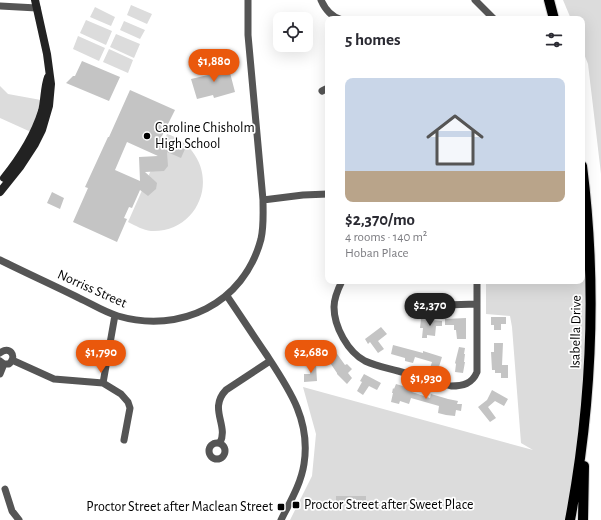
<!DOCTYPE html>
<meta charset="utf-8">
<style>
:root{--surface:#fff;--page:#f2f2f3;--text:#2b2b33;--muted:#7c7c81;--accent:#ea580c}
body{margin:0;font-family:"Alegreya Sans",sans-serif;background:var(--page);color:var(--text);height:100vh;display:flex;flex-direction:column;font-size:15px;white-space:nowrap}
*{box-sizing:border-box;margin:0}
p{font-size:13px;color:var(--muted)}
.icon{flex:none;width:22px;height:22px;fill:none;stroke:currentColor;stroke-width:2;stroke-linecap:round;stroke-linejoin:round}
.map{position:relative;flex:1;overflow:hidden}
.panel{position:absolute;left:325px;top:16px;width:260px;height:268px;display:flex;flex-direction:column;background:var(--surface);border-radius:8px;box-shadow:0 4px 16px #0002}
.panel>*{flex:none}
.tools{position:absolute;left:273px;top:12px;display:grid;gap:8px}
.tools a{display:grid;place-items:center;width:40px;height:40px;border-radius:8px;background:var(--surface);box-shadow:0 4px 16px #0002;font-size:20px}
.price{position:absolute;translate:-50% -34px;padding:0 9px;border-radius:14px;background:var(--accent);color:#fff;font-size:13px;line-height:26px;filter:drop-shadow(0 1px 2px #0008)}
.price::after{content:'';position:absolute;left:50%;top:24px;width:12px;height:9px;margin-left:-6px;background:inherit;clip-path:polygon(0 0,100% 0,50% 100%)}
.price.current{background:#222;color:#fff}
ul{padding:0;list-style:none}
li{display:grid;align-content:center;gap:8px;height:212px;padding:0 20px}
li span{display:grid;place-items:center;height:124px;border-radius:8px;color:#555}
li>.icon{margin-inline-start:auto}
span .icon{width:72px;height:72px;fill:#fffc;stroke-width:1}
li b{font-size:17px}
h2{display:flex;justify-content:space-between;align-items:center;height:48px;padding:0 20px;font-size:17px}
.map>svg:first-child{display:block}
</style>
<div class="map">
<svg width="601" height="520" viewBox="0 0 601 520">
<rect width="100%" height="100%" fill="#fff"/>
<path fill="#dcdcdc" d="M563,0H601V174L588,64L582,49V19H571Z
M131,5L152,14L147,24L127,15Z
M95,7L115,17L111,26L90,17Z
M86,20L112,31L106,45L80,33Z
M124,21L145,30L140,39L120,30Z
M116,34L140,44L134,58L110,47Z
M78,36L105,48L99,61L73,49Z
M109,49L133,60L128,73L103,62Z
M0,86L8,94L41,100L31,132L0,118Z
M167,134C177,137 185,142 192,151C218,184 195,233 151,231C143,230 136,226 128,222Z
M582,210L586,259V341L579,436L566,520H290L312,476L316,434L303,387L533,450L521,443L512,327L510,316L486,314V281H582Z"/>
<path fill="#c4c4c4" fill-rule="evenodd" d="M82,61L120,77L109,101L66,83L73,76H75Z
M228,65L235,92L214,98L213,95L197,99L191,79L208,75L207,70Z
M130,90L175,110L161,138L185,149L181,158L167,152L168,166L164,171L145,172L155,181L157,183L156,189L148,196L140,190L132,208L129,207L124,218L127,219L117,242L73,222L88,188L85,187L108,137H109ZM127,142L158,156L139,157L140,181L115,170Z
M52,192L64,198L60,209L47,203Z
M491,317H506V324H501V330H494V325H491Z
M466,318V339H457L456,330H454V325H445V319Z
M421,319L442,321V326H436L435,336L427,335V338H422L423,328H420Z
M381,327L387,334L378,341L384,349L378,353L370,342L368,344L365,339Z
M494,343H503L502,365H508V378H501V373H495V370H492L491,352H494Z
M332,344L336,350L335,351L345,365L347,364L352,369L348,373L352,378L347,384L337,374V373L322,351Z
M393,345L423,353V351L442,357L438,370L430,368L432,362L415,357L413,363L405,361V358L391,354Z
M459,347L465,348L464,354H465L464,362H465L463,373L455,372L456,364L455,363Z
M316,364L317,381L304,382V374H310L309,365Z
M364,374L381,383L377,390L369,386L363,395L357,391L362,382L360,381Z
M396,384L413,389L412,392L430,398L431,394L448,399L458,401L457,404H462L461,411L456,410L455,416L446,415L438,413L439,406L411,398L409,404L400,401L399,404L391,402L393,393H392L393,388L394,389Z
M492,390L508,399L504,406L495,401L488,407L496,418L490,422L478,407L487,400Z
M336,496H366V505L336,504Z"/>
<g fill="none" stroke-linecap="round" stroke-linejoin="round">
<defs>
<path id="primary" d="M549,0L554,19
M570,520C592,403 597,285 582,166
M583,520L584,466"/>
</defs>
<use href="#primary" stroke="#dbdbdb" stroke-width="12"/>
<path stroke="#555" stroke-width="7" d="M321,0C325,9 330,16 340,19
M475,0L494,19
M0,6L37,8
M322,91L328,88
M263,200L303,195L328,194
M0,260C26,273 53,285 79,298C92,304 104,312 118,316C180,334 244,304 261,239C264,226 263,213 263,200L248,35V0
M342,281C338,289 334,298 334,307C334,327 348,352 365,361C376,366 387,368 398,371C416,376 433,381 451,386C463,386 472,384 477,372V281
M227,296C240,315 253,335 266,354C289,389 311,420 304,464C301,484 290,502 281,520
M421,299L445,305L477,304
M0,353C9,345 18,356 9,364H4L0,361
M12,360L54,379L103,383L121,394L128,402L130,408L124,440
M0,374L4,364
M103,383L115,315
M209 451a8 8 0 1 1 16 0a8 8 0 1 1-16 0Z
M220,443C229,425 208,409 226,390L270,361
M5,489L12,511L19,520"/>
<path stroke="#222" stroke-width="8" d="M4,178C21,157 34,137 42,111C45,100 44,88 48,77
M0,192L20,167L35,144L42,130L49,106L51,84L47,54L35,0"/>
<use href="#primary" stroke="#000" stroke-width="10"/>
</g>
<g fill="#000" stroke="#fff" stroke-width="1.5">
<circle cx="147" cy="136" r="4"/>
<rect x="292" y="501" width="8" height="8" rx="2"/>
<rect x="277" y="503" width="8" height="8" rx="2"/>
</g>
<g text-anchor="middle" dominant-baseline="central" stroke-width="3.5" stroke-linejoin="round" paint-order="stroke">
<g font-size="14" fill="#000" stroke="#fff" text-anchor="start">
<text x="155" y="128">Caroline Chisholm<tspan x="155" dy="16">High School</tspan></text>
<text x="304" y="505">Proctor Street after Sweet Place</text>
<text x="273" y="507" text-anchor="end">Proctor Street after Maclean Street</text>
</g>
<g font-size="14" fill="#000" stroke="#fff">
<text transform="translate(92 289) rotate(24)">Norriss Street</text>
<text transform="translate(576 332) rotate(-89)">Isabella Drive</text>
</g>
</g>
</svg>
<div class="tools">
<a><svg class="icon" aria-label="locate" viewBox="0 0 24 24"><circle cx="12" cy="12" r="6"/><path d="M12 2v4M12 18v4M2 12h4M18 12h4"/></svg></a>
</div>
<b class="price" style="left:214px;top:83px">$1,880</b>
<b class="price current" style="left:430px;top:327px">$2,370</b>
<b class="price" style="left:101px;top:374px">$1,790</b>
<b class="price" style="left:311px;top:374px">$2,680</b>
<b class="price" style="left:426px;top:400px">$1,930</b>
<section class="panel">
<h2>5 homes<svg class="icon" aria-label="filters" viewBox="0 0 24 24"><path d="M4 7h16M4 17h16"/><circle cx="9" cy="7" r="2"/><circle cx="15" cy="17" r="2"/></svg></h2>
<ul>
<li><span style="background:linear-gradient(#c9d6e8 75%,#b9a48a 0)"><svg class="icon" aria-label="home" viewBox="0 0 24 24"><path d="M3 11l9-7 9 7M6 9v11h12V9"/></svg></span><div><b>$2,370/mo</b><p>4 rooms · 140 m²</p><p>Hoban Place</p></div></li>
</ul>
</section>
</div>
